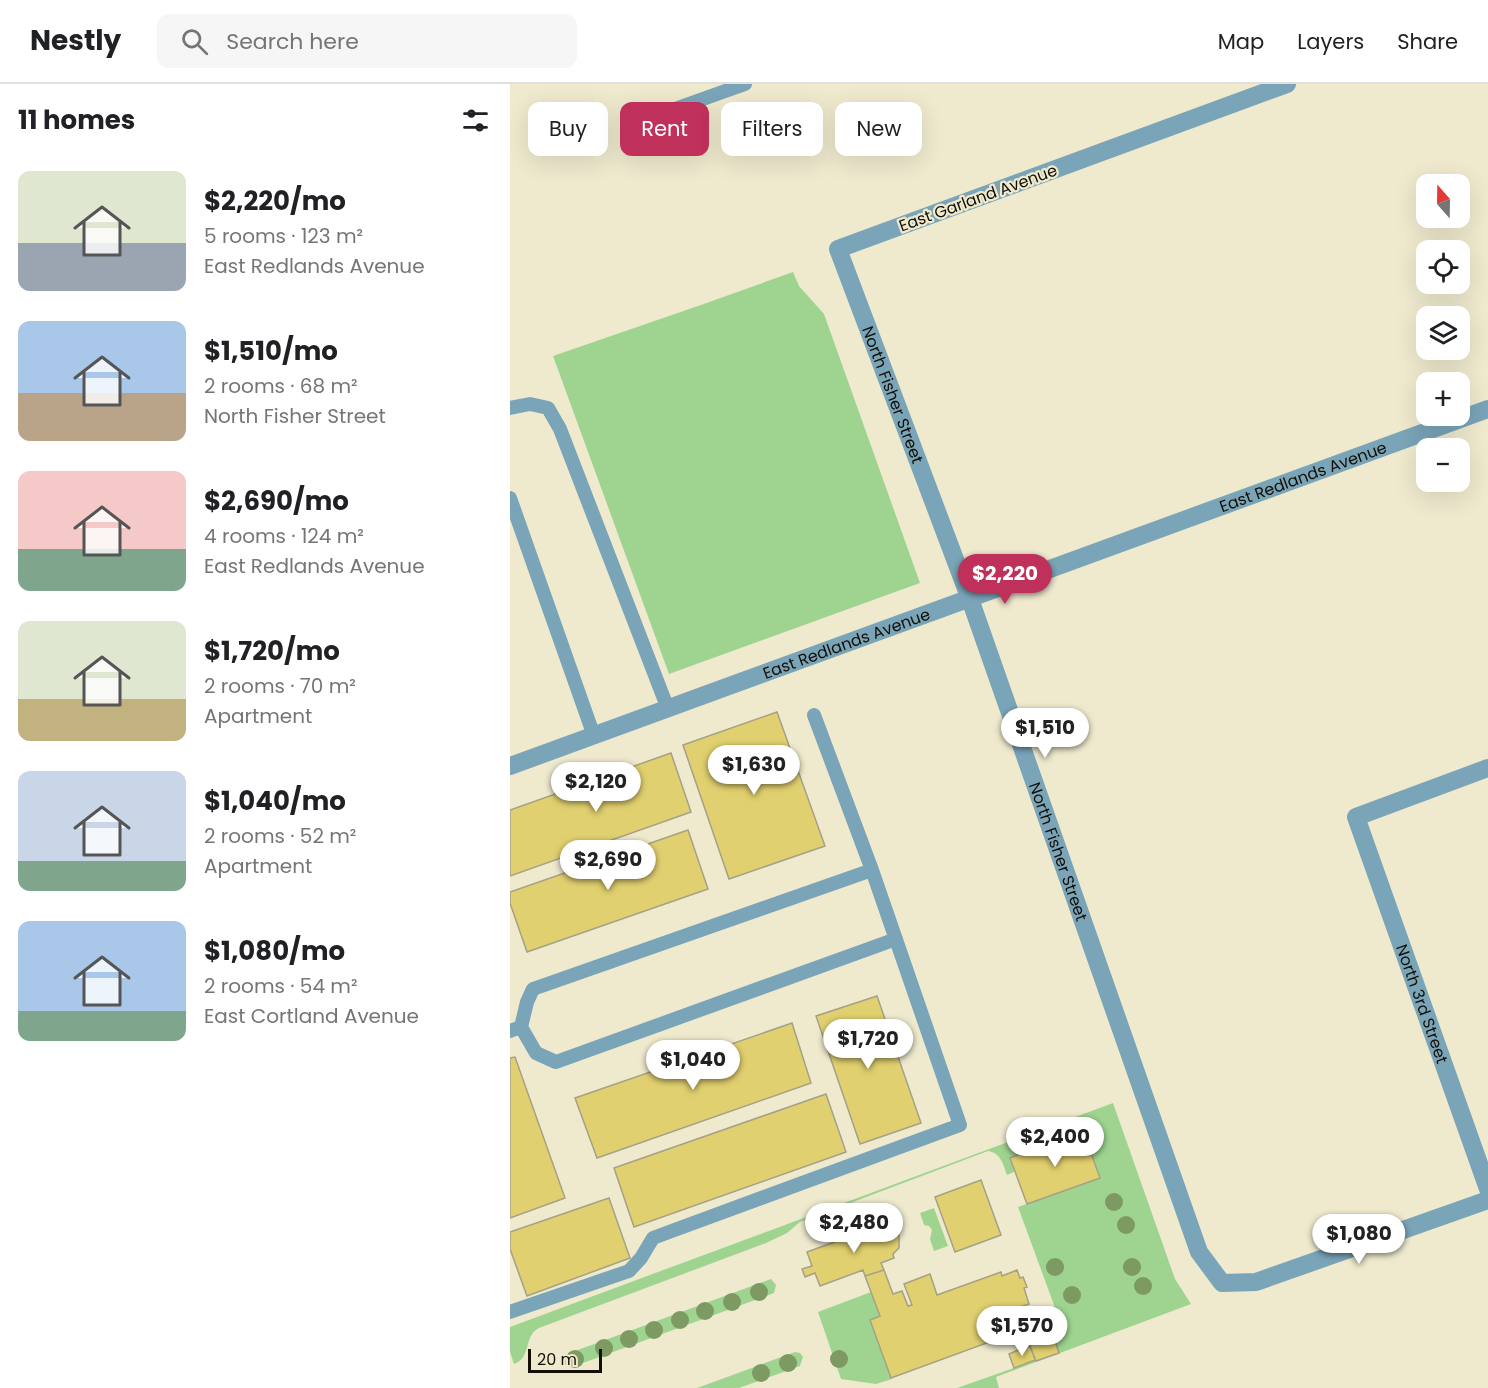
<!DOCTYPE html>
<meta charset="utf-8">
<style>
:root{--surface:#fff;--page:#f6f6f6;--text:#202124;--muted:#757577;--line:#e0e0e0;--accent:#bf305b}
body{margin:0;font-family:Poppins,sans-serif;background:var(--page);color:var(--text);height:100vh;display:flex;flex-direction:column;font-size:22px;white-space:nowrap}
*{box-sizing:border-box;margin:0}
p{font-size:20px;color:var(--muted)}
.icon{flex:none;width:33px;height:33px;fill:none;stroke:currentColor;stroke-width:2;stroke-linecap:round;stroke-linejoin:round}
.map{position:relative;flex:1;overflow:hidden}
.details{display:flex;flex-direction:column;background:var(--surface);width:510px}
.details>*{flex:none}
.guide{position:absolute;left:18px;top:18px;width:570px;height:54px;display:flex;gap:12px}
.needle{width:39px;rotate:340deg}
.tools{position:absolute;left:906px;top:90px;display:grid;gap:12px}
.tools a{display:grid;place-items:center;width:54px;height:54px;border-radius:12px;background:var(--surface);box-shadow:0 6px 24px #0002;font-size:30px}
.scale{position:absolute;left:18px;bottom:15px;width:74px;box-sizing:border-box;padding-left:6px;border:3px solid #121007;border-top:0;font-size:16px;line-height:21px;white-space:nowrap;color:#121007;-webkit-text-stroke:4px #efeace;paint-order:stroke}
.price{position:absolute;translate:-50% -51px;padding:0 14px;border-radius:21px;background:#fff;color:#222;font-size:20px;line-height:39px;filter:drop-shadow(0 2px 3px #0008)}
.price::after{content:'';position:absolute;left:50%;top:36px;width:18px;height:14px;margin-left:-9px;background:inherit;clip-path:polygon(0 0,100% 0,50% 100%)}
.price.on{background:var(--accent);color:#fff}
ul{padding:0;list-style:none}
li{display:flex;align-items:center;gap:18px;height:150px;padding:0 18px}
li span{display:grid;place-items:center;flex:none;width:168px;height:120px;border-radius:12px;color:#555}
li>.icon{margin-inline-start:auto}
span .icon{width:72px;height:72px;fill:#fffc;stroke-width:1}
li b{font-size:26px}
h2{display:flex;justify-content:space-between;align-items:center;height:72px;padding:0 18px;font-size:26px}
.pill{padding:0 21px;border-radius:12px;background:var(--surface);box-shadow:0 6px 24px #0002;font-size:21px;line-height:54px}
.pill.on{background:var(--accent);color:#fff}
header{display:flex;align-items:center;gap:36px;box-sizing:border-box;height:84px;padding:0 30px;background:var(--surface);border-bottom:2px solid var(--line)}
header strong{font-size:28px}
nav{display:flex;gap:33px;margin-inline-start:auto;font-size:21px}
.search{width:420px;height:54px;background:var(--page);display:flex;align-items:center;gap:15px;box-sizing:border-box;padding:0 21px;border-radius:12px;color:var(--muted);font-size:22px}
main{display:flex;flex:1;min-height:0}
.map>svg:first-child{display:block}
</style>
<header>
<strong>Nestly</strong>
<div class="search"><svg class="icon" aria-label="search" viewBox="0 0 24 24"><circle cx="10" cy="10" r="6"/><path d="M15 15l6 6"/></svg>Search here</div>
<nav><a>Map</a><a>Layers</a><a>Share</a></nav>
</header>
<main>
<section class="details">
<h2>11 homes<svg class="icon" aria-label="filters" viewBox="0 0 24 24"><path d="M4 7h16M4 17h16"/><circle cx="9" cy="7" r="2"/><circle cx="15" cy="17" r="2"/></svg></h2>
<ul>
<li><span style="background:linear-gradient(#dfe7d0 60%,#9aa5b1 0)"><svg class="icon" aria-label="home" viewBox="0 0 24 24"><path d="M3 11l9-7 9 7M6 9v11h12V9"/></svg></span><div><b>$2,220/mo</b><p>5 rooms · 123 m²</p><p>East Redlands Avenue</p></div></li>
<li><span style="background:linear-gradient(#a9c7e8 60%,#b9a48a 0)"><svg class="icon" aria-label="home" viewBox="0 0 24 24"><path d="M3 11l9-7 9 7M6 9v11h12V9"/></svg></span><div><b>$1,510/mo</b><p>2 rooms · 68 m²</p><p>North Fisher Street</p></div></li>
<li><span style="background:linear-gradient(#f6c9c9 65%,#7fa58c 0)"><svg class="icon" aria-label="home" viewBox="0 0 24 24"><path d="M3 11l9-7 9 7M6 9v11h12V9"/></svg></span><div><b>$2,690/mo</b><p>4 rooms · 124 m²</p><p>East Redlands Avenue</p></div></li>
<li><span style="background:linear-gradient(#dfe7d0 65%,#c2b280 0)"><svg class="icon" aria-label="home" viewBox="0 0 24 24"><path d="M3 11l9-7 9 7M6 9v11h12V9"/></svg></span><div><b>$1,720/mo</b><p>2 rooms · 70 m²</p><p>Apartment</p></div></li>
<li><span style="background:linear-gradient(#c9d6e8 75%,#7fa58c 0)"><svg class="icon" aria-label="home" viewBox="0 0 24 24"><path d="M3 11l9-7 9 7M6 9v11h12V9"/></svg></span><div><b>$1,040/mo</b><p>2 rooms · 52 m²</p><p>Apartment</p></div></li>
<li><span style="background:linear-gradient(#a9c7e8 75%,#7fa58c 0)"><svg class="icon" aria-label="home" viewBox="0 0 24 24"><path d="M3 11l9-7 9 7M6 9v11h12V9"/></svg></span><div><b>$1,080/mo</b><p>2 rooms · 54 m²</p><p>East Cortland Avenue</p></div></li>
</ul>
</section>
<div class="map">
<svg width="978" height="1304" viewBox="0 0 978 1304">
<rect width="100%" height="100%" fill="#efeace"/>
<path fill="#9ed490" d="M283,188L289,202L314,230L410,499L159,590L43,272L188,222Z
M603,1019L665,1195L681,1220L486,1293L489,1304H447L549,1268L538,1253C545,1241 547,1235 544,1221L508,1123L590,1094L506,1087L497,1091C493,1080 491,1069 478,1067L290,1138L277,1149L256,1159L29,1244C13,1252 22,1274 4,1280L0,1268V1243Z
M424,1124L438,1162L424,1167L420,1155L422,1146L419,1142L414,1141L410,1129Z
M261,1195L266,1201L264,1209L62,1283H57L54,1279V1274L57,1270Z
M361,1208L370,1232L360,1236L382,1295L366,1300L331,1295L308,1228Z
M285,1268L290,1269L293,1273L290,1282L229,1304H187Z"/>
<path fill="#e1d06f" stroke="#a5a187" stroke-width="1.5" d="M267,628L315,762L219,795L173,661Z
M161,669L181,728L0,792V726Z
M178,746L198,805L17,868L0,819V808Z
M367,912L411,1039L350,1060L306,932Z
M282,939L301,999L87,1074L65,1014Z
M5,973L55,1114L0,1134V974Z
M316,1010L336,1068L124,1143L104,1084Z
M573,1047L590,1094L517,1120L500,1074Z
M471,1096L491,1151L445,1168L425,1113Z
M99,1114L120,1174L17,1212L0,1165V1148Z
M356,1139L358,1145L372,1140L374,1145L382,1146L389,1151V1164L383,1170L384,1174L371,1179L374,1186L355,1192L353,1186L310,1202L305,1189L295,1193L292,1185L302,1182L297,1168L341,1152L338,1146Z
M374,1186L383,1210L392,1207L398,1222L402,1221L394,1200L420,1190L427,1211L491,1188L492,1192L507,1186L510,1194L513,1193L517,1203L514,1204L519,1220L504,1225L512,1246L381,1294L360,1236L370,1232L355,1192Z
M543,1251L549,1269L526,1277L519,1260Z
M520,1261L525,1276L504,1284L499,1270Z"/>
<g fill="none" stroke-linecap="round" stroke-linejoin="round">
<path stroke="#7aa4b8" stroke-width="14" d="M137,35L235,0
M0,324L20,320L38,324L50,345L158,625
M0,414L84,652
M304,631L362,786
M11,943L26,969L46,978L386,855
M0,947L11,943L17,918L23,905L362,786L450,1041L159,1148L143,1154L131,1174L119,1187L0,1228"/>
<g stroke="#7aa4b8" stroke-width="18">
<path id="s1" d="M777,0L328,165L460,515L689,1168L712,1199L746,1198L978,1116"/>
<path id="s2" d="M0,682L978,325"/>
<path id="s3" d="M978,684L846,733L978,1105"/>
</g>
</g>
<g fill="#7d9a63">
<circle cx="604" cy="1118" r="9"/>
<circle cx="616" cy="1141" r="9"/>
<circle cx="545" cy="1183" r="9"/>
<circle cx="622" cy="1183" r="9"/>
<circle cx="633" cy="1202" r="9"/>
<circle cx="249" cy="1208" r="9"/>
<circle cx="562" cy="1211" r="9"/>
<circle cx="222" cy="1218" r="9"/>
<circle cx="195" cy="1227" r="9"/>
<circle cx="170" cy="1236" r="9"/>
<circle cx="144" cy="1246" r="9"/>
<circle cx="119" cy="1255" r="9"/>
<circle cx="94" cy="1264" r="9"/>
<circle cx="65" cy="1275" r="9"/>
<circle cx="329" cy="1275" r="9"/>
<circle cx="278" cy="1279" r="9"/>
<circle cx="251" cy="1289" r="9"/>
</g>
<g text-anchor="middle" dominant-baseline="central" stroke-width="4.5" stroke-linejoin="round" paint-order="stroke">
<g font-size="16" fill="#121007" stroke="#efeace">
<text transform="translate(468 114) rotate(-20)">East Garland Avenue</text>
<text stroke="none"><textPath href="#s1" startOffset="634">North Fisher Street</textPath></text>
<text stroke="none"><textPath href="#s2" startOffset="844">East Redlands Avenue</textPath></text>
<text stroke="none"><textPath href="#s2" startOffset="358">East Redlands Avenue</textPath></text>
<text stroke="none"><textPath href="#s1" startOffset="1120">North Fisher Street</textPath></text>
<text stroke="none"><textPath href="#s3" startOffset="339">North 3rd Street</textPath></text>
</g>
</g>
</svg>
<div class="tools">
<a><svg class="needle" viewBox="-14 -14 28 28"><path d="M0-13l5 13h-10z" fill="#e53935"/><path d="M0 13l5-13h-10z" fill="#757577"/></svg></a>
<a><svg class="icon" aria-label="locate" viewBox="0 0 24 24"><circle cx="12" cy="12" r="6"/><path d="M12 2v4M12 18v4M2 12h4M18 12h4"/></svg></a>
<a><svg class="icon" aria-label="layers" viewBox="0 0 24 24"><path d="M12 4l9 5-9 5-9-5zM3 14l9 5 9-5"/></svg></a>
<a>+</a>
<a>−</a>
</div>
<div class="scale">20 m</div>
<b class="price on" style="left:495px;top:521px">$2,220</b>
<b class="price" style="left:535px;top:675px">$1,510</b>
<b class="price" style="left:244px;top:712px">$1,630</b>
<b class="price" style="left:86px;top:729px">$2,120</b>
<b class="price" style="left:98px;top:807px">$2,690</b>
<b class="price" style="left:358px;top:986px">$1,720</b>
<b class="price" style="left:183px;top:1007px">$1,040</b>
<b class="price" style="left:545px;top:1084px">$2,400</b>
<b class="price" style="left:344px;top:1170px">$2,480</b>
<b class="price" style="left:849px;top:1181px">$1,080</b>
<b class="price" style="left:512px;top:1273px">$1,570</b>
<div class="guide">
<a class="pill">Buy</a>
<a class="pill on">Rent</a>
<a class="pill">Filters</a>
<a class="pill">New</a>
</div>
</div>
</main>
